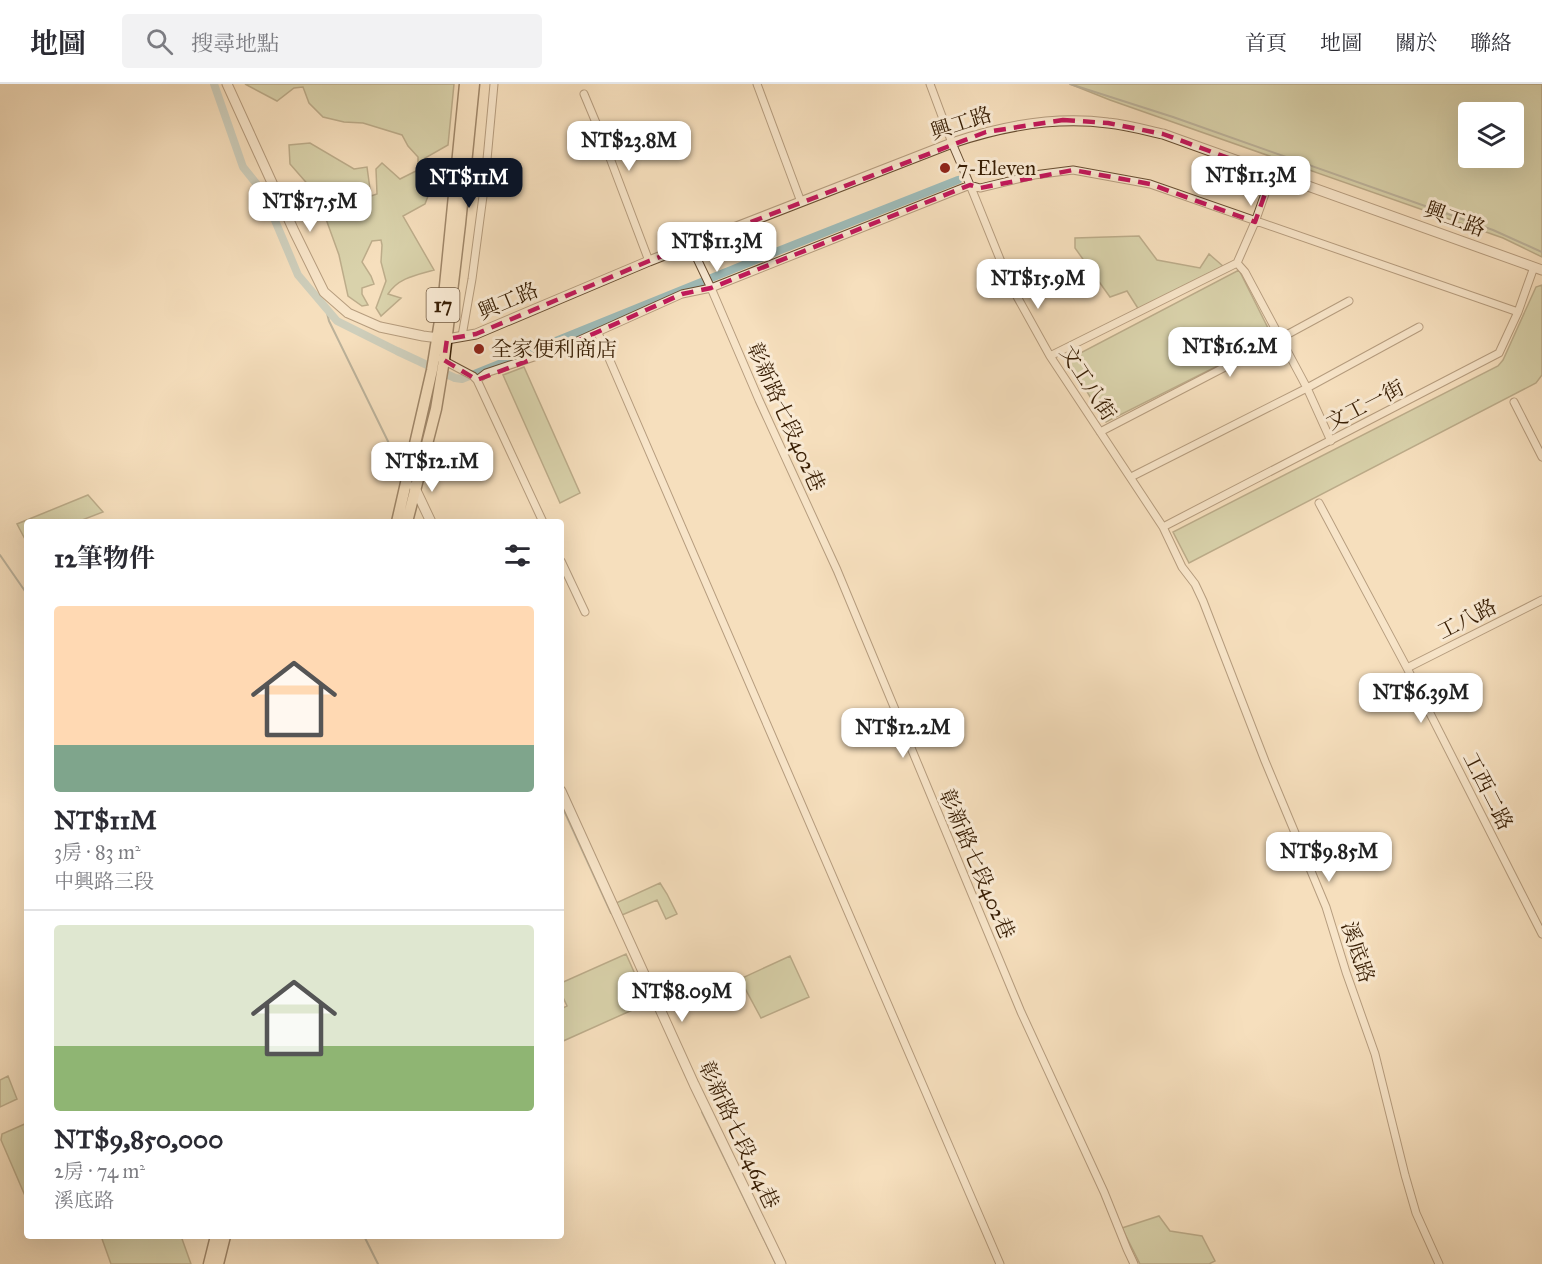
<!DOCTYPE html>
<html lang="zh-TW">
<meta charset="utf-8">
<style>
:root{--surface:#fff;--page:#f2f2f3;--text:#2b2b33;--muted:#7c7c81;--line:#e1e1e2;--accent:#111827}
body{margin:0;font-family:"IM FELL Great Primer","Noto Serif TC",serif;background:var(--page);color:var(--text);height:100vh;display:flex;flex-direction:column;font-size:22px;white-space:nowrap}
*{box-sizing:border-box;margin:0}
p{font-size:20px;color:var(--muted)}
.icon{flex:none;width:33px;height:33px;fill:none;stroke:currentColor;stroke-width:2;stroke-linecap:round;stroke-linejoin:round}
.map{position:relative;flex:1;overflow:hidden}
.side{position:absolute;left:24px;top:435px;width:540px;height:720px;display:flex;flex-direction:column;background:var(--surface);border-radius:6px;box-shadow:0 6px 24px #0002}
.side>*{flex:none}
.controls{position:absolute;left:1458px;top:18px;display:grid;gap:12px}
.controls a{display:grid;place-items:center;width:66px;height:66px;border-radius:6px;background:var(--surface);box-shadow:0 6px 24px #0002;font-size:30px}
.price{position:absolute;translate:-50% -51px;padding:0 14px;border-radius:12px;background:#fff;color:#222;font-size:20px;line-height:39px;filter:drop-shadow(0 2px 3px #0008)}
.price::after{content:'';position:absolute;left:50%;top:36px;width:18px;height:14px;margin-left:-9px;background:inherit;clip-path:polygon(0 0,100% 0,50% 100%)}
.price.selected{background:var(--accent);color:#fff}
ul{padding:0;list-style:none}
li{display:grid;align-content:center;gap:12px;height:318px;padding:0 30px}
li+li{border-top:2px solid var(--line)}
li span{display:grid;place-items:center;height:186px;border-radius:6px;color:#555}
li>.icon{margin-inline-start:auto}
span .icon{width:108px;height:108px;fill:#fffc;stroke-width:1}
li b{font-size:26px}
h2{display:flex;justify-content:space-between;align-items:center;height:72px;padding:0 30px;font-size:26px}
header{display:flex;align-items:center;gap:36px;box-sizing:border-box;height:84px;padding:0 30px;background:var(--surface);border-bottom:2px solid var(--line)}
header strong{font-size:28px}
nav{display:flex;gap:33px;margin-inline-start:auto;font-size:21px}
.search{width:420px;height:54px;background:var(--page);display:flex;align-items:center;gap:15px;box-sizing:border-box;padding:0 21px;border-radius:6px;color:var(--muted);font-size:22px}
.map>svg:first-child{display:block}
</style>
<header>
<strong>地圖</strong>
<div class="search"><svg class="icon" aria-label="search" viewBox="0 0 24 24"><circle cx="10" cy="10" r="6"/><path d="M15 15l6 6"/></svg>搜尋地點</div>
<nav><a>首頁</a><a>地圖</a><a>關於</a><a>聯絡</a></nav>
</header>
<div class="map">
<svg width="1542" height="1180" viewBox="0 0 1542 1180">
<rect width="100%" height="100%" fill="#f6dfbd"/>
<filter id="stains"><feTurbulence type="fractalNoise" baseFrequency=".00333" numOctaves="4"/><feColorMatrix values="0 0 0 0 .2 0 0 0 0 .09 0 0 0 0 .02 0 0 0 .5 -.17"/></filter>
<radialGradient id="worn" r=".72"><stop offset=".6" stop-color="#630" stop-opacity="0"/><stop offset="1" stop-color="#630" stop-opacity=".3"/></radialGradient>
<path fill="#b6c395" stroke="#77704c" stroke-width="1.5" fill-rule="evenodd" d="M245,0H454L448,61L425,74L433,99L425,120L403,132L434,186C416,191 398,194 388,210L401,214L381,232L376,224L386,197L381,178L382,161L381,156L372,157L362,178L371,192L374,200L362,204V210L368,221L362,222L348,212L339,171L322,124L311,104L290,80L289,61L310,59L354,85L367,83L371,112L377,110L376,85L382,79L400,95L418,86V73L408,62L402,51L363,39L344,38L323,33L309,19L303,3L294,4L277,17Z
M1070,0H1542V173L1503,154L1110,16ZM1468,28H1514V74H1468Z
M1139,152L1157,176L1200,184L1209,170L1224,183L1139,226L1127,207L1110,213L1075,164V154Z
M1239,186L1273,254L1106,338L1067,276Z
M1542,201V291L1536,299L1189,479L1173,448L1498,282L1503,276L1536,203Z
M524,283L580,409L560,419L503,291Z
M88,411L103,428L77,438H27V459L17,440Z
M660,799L667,810L677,830L666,835L657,816L622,831L616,819Z
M626,870L648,919L561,958V925L567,922L561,909V899Z
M790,872L809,913L761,934L740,895Z
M8,992L17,1015L0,1023V996Z
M27,1039V1114H26L1,1056L2,1050Z
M1159,1132L1170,1147L1202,1152L1215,1177L1209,1180H1140L1122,1144Z
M101,1152H181L191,1180H111Z"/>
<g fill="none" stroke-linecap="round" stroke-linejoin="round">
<path stroke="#757c70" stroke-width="2" d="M1070,0L1173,33L1493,146L1542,168
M326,225L329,237L404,390
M0,471L27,510
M561,720L611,829
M702,1028L776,1180
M364,1152L378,1180"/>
<path stroke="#9ebbb8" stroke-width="8" d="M214,0L243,83L263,108L298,191L337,237L397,267L455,294L462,295L768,171L958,96"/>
<defs>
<path id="minor" d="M757,0L801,118
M930,0L952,59L970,101L1010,200L1050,272L1163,443L1182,483L1195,500L1203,517L1265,677L1326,823L1346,888L1375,970L1405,1091L1416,1129L1439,1180
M584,10L602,53L649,177
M690,160L711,204L759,316L837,486L1021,928L1104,1108L1127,1165L1134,1180
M1237,179L1245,188L1307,304L1331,357
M598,249L1000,1180
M462,252L472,195L485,97L494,0
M1050,272L1237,179L1255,138L1272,90
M441,275L473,292L477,296L543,438
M477,296L486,289L564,263L682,210L711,204L970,101L980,104L1034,91L1073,86L1150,100L1518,228
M1514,318L1542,373
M1100,348L1279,255L1349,217
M1131,393L1307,304L1419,243
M1319,419L1407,584L1542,850
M1163,443L1499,269L1518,228L1534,183
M561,477L585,528
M1407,584L1542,516"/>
<path id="tertiary" d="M227,0L294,147L324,208L348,229L380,243L423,252L447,255L476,250L649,177L952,59C1002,42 1055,32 1108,39C1127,41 1145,46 1163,50L1542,186
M414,402L431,438
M561,707L694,1000L781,1180"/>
<path id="primary" d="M397,438L432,286L444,212L465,0
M407,438L436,325L444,276L460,140L474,0
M209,1180L216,1152
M218,1180L225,1152"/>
</defs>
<use href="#minor" stroke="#684e32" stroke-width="9"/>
<use href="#tertiary" stroke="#684e32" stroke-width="11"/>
<use href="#primary" stroke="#381e04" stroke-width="13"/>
<use href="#minor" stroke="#f9ead4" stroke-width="7"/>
<use href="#tertiary" stroke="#f9ead4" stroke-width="9"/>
<use href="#primary" stroke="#f6dfbd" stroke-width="10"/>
</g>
<path d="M0 0H1542V1180H0ZM1063,36L1108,39L1163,50L1272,90L1255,138L1150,100L1073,86L980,104L970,101L711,204L682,210L564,263L477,296L444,276L447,255L476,250L649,177L986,48Z" fill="#f6dfbd" fill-opacity=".55" fill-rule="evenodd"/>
<path fill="none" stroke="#c2185b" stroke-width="4.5" stroke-dasharray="12 8" stroke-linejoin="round" d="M1063,36L1108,39L1163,50L1272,90L1255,138L1150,100L1073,86L980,104L970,101L711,204L682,210L564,263L477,296L444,276L447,255L476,250L649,177L986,48Z"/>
<g fill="#8f2418" stroke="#f9ead4" stroke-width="2">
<circle cx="945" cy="84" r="6"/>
<circle cx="479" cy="265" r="6"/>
</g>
<g text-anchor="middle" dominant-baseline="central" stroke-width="6" stroke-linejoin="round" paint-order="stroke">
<rect fill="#f9ead4" stroke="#725b42" stroke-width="1.5" x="426.5" y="204" width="33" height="34" rx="4.5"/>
<g font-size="20" font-weight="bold" fill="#381e04">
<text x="443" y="221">17</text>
</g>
<g font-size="21" fill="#381e04" stroke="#f9ead4">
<text transform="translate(961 39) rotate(-18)">興工路</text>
<text transform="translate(1455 135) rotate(20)">興工路</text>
<text transform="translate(508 217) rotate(-23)">興工路</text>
<text transform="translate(1088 299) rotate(57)">文工八街</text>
<text transform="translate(1365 321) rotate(-27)">文工一街</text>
<text transform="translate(786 333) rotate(66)">彰新路七段402巷</text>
<text transform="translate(1467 535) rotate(-27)">工八路</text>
<text transform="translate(1488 707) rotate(63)">工西二路</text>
<text transform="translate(977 780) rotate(67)">彰新路七段402巷</text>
<text transform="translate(1358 868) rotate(72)">溪底路</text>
<text transform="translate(739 1051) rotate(65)">彰新路七段464巷</text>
</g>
<g font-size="21" fill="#381e04" stroke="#f9ead4" text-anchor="start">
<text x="957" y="84">7-Eleven</text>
<text x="491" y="265">全家便利商店</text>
</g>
</g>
<rect width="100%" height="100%" filter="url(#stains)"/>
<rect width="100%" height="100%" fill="url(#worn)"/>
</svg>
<div class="controls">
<a><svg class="icon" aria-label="layers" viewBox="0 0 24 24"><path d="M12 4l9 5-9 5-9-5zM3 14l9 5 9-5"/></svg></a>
</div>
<b class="price" style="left:629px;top:88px">NT$23.8M</b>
<b class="price" style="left:1251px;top:123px">NT$11.3M</b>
<b class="price selected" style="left:469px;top:125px">NT$11M</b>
<b class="price" style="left:310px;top:149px">NT$17.5M</b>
<b class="price" style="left:717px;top:189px">NT$11.3M</b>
<b class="price" style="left:1038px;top:226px">NT$15.9M</b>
<b class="price" style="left:1230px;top:294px">NT$16.2M</b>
<b class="price" style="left:432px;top:409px">NT$12.1M</b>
<b class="price" style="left:1421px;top:640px">NT$6.39M</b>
<b class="price" style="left:903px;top:675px">NT$12.2M</b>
<b class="price" style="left:1329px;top:799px">NT$9.85M</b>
<b class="price" style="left:682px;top:939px">NT$8.09M</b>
<section class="side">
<h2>12筆物件<svg class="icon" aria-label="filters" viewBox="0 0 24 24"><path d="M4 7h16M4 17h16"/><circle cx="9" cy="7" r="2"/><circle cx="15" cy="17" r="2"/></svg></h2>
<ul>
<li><span style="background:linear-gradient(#ffd9b3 75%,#7fa58c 0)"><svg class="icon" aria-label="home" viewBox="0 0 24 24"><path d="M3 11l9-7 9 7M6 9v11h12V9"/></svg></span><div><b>NT$11M</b><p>3房 · 83 m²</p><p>中興路三段</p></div></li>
<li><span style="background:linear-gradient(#dfe7d0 65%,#8fb573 0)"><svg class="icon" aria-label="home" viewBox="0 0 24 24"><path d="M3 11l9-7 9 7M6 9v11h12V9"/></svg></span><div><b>NT$9,850,000</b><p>2房 · 74 m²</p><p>溪底路</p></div></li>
</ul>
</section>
</div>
